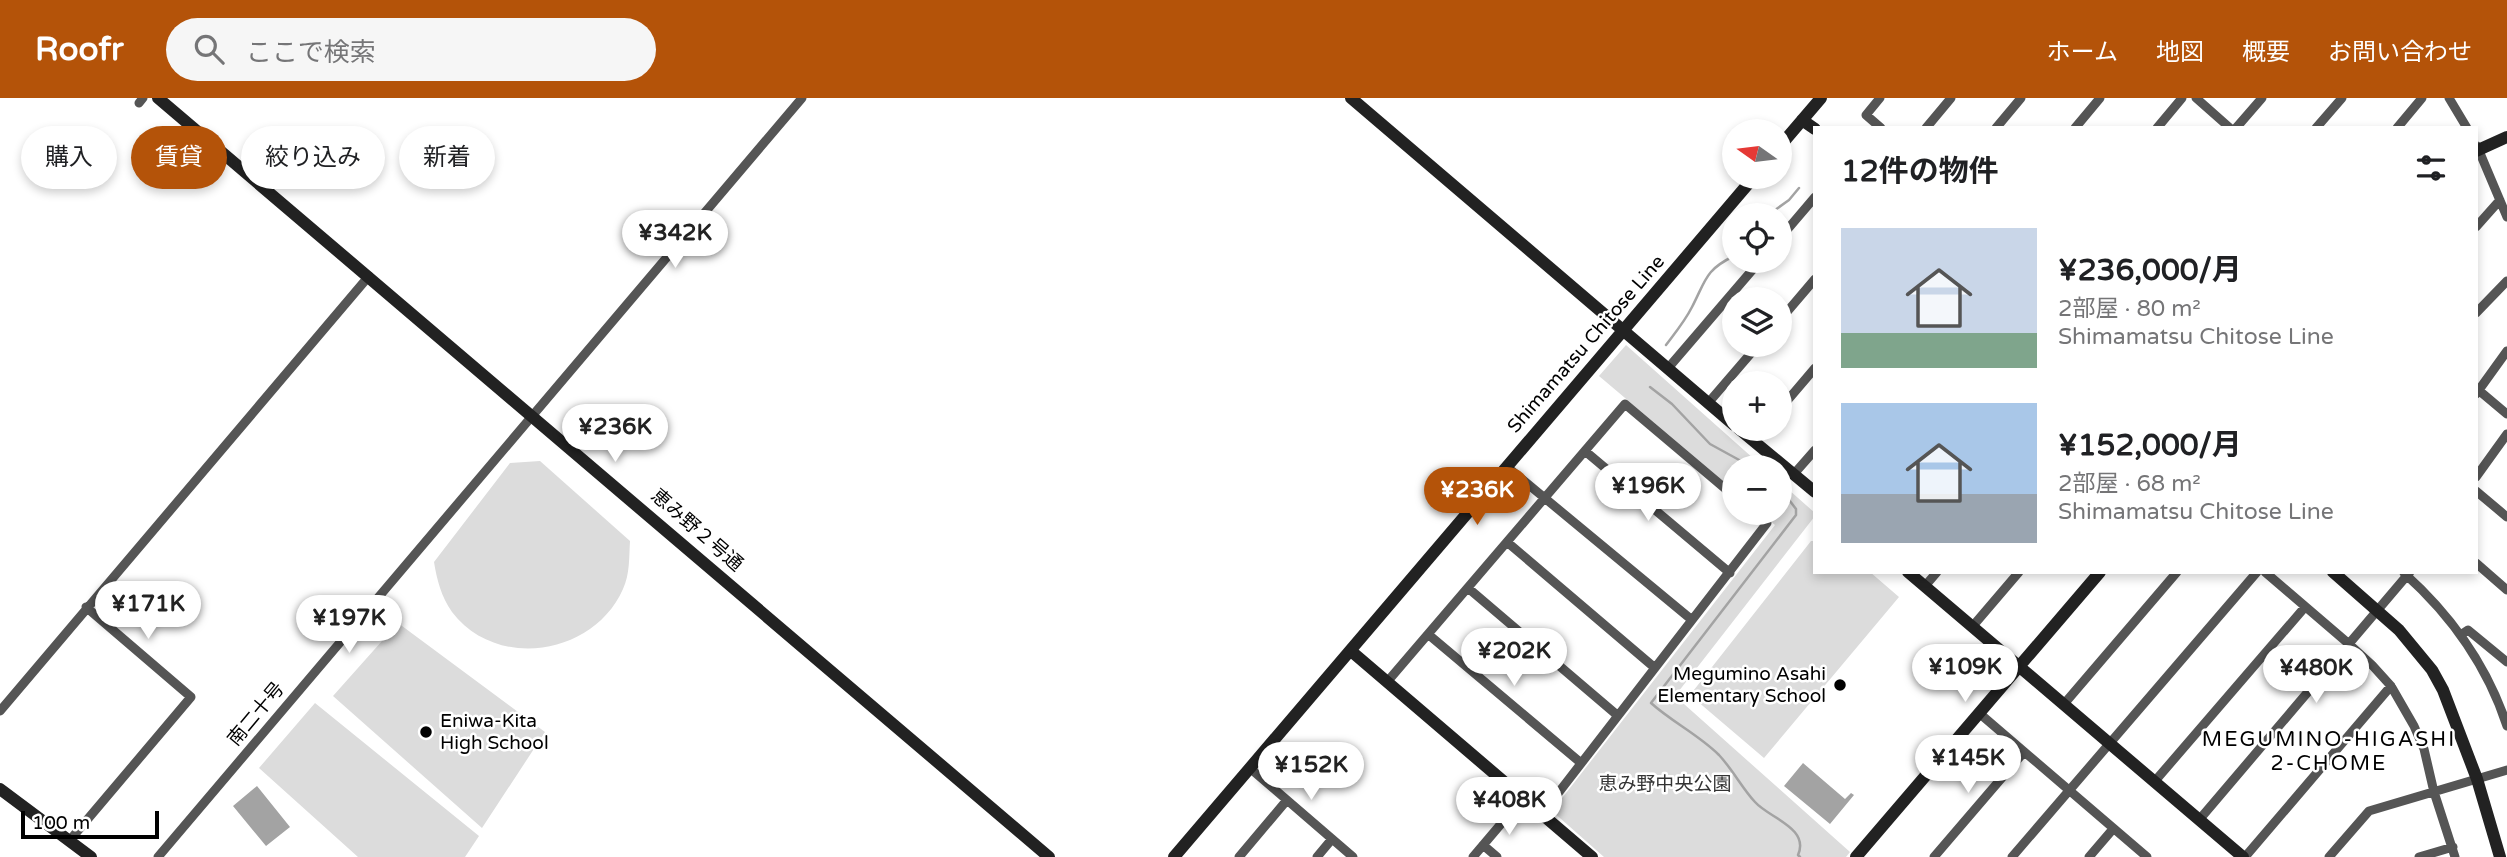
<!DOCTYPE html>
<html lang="ja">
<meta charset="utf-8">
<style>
:root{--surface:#fff;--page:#f6f6f6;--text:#202124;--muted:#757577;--accent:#b45309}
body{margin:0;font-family:"Varela Round","Noto Sans JP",sans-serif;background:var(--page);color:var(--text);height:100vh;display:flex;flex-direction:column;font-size:26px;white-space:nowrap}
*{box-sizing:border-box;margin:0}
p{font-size:23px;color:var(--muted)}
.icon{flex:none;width:38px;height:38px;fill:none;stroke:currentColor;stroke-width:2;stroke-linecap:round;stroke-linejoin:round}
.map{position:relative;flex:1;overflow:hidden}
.drawer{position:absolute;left:1813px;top:28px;width:665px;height:448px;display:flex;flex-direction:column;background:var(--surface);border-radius:0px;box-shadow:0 4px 10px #0003}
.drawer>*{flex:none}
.top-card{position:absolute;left:21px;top:28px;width:665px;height:63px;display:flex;gap:14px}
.needle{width:46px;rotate:284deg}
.tools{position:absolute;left:1722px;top:21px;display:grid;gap:14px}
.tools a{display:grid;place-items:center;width:70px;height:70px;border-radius:50%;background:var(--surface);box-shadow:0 4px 10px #0003;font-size:35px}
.scale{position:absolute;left:21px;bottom:18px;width:138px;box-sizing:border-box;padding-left:7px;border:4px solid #000;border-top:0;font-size:19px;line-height:24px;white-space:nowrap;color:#000;-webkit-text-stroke:5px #fff;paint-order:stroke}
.price{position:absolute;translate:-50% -60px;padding:0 16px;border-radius:24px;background:#fff;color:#222;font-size:23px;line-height:46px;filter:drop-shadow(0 2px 4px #0008)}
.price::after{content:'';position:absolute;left:50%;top:42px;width:21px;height:16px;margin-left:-10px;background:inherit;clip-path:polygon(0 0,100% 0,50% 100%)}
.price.on{background:var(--accent);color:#fff}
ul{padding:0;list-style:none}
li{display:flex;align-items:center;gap:21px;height:175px;padding:0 28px}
li span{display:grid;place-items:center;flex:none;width:196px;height:140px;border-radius:0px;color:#555}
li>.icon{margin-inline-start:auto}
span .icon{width:84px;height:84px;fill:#fffc;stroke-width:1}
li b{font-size:30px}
h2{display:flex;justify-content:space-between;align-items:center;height:84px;padding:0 28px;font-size:30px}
.chip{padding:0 24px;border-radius:32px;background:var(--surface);box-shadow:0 4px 10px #0003;font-size:24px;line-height:63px}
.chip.on{background:var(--accent);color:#fff}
header{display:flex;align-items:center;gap:42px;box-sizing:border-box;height:98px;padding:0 35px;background:var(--accent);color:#fff}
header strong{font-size:33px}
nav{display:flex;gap:38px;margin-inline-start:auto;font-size:24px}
.search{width:490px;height:63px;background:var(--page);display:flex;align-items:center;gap:18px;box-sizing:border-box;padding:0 24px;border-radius:38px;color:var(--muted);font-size:26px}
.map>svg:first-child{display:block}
</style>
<header>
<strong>Roofr</strong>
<div class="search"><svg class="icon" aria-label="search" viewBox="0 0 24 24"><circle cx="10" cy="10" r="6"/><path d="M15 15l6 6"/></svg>ここで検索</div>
<nav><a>ホーム</a><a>地図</a><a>概要</a><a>お問い合わせ</a></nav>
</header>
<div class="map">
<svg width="2507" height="759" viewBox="0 0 2507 759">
<rect width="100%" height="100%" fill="#fff"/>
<path fill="#dcdcdc" d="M1626,247L1763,369H1734V392L1599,278Z
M540,363L630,443C629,459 630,476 623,491C594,557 497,573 452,514C441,498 437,482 434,464L510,365Z
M1780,384L1815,415V418L1675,598L1850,754L1846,759H1604L1552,713L1775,427L1761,415H1780Z
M1811,443H1815V474H1870L1899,499L1764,660L1690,597Z
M398,525L545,634L482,730L333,598Z
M315,605L479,738L465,759H358L259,670Z"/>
<path fill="#a3a3a3" d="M1803,665L1845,701L1851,695L1854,697L1830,726L1784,688Z
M257,688L290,729L266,748L233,708Z"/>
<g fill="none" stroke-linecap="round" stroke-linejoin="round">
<path stroke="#a3a3a3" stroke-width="2.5" d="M1768,117L1789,102L1799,90
M1666,247C1675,235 1685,223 1692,209C1706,182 1705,172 1734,158
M1650,289L1672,306L1710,346L1752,369
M1780,390L1796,411V417L1651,605C1672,624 1699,637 1719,657C1733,672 1742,690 1755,704C1769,720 1810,730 1798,757L1800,759"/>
<path stroke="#555" stroke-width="9" d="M1880,0L1866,17L1881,30
M2196,0L2230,30
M2449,0L2467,30
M139,5L143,0
M1926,30L1951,0
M1996,30L2021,0
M2075,30L2100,0
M2157,30L2182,0
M2236,30L2262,0
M2316,30L2342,0
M2397,30L2422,0
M2477,48L2507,119
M2476,129L2500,102
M1780,140L1815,99
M2476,215L2507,183
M1780,222L1815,181
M1669,269L1760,163
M2476,290L2507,316
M2476,296L2507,253
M1709,304L1758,247
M1780,311L1815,270
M1753,343L1763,331
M1585,353L1730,475
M1506,368L1692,522
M1793,377L1815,352
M2476,379L2507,336
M2476,393L2507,419
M1507,444L1655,570
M2476,465L2507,492
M2265,474L2349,546L2372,567L2391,588L2414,628L2424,651L2434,694L2455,759
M2404,475C2452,518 2487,567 2507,628
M1925,488L1937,474
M1468,490L1617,617
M1972,529L2019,474
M2462,536L2468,532L2507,564
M1429,537L1581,665
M1387,584L1625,306L1734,398
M2064,606L2177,474
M0,613L369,178
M1979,615L2147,759
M1251,671L1353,759
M2155,683L2305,509
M1542,716L1767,425L1754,415
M2199,722L2410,474
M70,742L191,599L86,509
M1483,747L1497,759
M158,759L802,0
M1239,759L1287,702
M1317,759L1332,741
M1473,759L1523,700
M1934,759L2024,654
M2012,759L2257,474
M2089,759L2113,731
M2245,759L2391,588
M2329,759L2369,713L2507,672
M2419,759L2453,749"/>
<path stroke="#222" stroke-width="12" d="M158,0L1049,759
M1351,0L1734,327
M1802,22L1815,31
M1780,48L1821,0
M2476,53L2507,39
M1739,331L1815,394
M1908,474L2243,759
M2333,474L2399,532L2432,572L2443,592L2477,681L2500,759
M1351,553L1592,759
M0,691L91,759
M1174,759L1754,79
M1856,759L2100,474"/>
</g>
<g fill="#000" stroke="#fff" stroke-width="2.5">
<circle cx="1840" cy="587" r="7"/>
<circle cx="426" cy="634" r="7"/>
</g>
<g text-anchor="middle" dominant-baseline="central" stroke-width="5" stroke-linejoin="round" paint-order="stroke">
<g font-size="19" fill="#000" stroke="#fff">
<text transform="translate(1586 246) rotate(-49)">Shimamatsu Chitose Line</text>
<text transform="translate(697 432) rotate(41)">恵み野２号通</text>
<text transform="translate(256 616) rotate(-50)">南二十号</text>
</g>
<g font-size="19" fill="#000" stroke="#fff" text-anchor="end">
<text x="1826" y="576">Megumino Asahi<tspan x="1826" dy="22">Elementary School</tspan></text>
<text x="440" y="623" text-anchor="start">Eniwa-Kita<tspan x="440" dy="22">High School</tspan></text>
</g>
<g font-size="19" fill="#333" stroke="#fff">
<text x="1665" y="686">恵み野中央公園</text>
</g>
<g font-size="21" letter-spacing="2" fill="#000" stroke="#fff">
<text x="2329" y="641">MEGUMINO-HIGASHI<tspan x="2329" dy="24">2-CHOME</tspan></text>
</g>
</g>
</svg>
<div class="tools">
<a><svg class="needle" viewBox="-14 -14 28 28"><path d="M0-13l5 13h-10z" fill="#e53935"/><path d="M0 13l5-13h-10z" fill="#757577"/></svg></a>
<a><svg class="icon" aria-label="locate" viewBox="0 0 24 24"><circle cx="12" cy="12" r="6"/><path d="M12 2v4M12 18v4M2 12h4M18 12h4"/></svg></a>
<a><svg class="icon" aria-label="layers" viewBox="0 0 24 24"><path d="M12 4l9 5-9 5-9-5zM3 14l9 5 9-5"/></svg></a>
<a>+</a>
<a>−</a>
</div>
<div class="scale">100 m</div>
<b class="price" style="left:675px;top:172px">¥342K</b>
<b class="price" style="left:615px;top:366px">¥236K</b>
<b class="price" style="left:1648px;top:425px">¥196K</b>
<b class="price on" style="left:1477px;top:429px">¥236K</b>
<b class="price" style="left:148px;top:543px">¥171K</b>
<b class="price" style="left:349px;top:557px">¥197K</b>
<b class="price" style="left:1514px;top:590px">¥202K</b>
<b class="price" style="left:1965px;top:606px">¥109K</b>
<b class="price" style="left:2316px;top:607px">¥480K</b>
<b class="price" style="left:1968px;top:697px">¥145K</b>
<b class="price" style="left:1311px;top:704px">¥152K</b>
<b class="price" style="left:1509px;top:739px">¥408K</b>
<div class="top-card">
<a class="chip">購入</a>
<a class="chip on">賃貸</a>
<a class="chip">絞り込み</a>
<a class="chip">新着</a>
</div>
<section class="drawer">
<h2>12件の物件<svg class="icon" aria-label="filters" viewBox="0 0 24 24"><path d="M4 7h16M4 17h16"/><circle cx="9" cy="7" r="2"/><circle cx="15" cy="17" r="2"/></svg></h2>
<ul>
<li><span style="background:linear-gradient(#c9d6e8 75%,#7fa58c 0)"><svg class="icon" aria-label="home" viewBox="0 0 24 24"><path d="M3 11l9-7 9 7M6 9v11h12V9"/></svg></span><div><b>¥236,000/月</b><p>2部屋 · 80 m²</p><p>Shimamatsu Chitose Line</p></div></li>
<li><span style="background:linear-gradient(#a9c7e8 65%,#9aa5b1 0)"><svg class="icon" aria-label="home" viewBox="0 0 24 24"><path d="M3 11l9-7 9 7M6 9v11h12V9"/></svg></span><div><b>¥152,000/月</b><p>2部屋 · 68 m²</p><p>Shimamatsu Chitose Line</p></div></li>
</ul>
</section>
</div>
